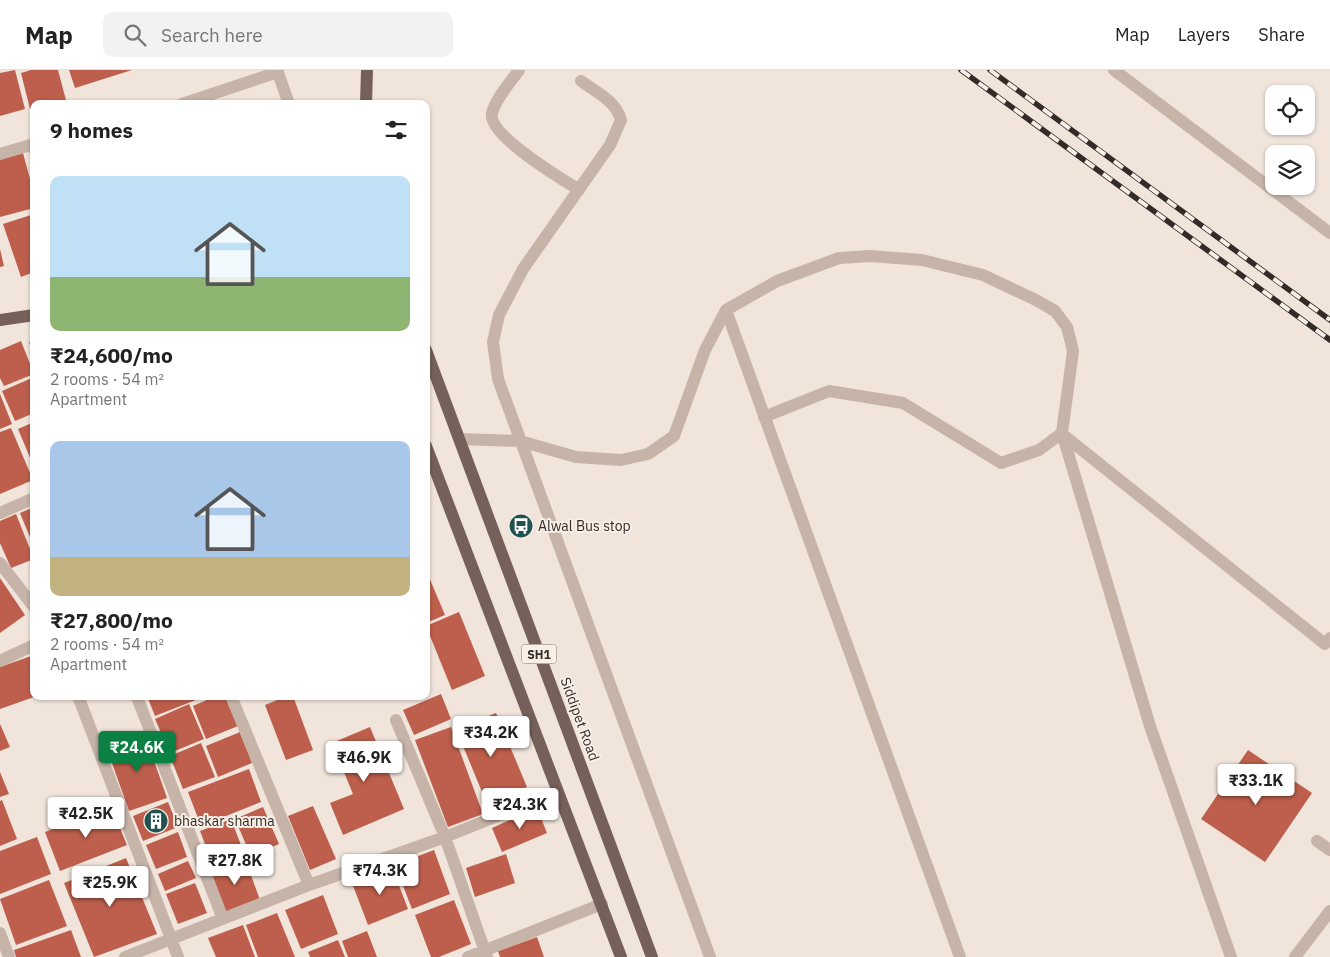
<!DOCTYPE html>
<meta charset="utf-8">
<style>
:root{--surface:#fff;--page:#f2f2f2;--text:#222;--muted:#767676;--line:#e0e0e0;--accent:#0b8043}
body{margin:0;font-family:"IBM Plex Sans",sans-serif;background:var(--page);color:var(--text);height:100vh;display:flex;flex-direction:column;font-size:19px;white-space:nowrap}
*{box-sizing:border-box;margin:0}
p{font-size:16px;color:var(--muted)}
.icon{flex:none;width:28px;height:28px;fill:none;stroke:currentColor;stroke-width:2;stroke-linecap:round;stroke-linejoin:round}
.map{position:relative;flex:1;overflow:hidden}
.panel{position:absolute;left:30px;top:30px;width:400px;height:600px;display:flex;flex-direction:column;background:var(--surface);border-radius:10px;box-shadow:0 1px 4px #0004}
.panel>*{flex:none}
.fabs{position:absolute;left:1265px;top:15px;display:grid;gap:10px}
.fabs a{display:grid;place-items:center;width:50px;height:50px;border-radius:10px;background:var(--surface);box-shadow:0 1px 4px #0004;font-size:25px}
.price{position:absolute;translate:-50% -42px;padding:0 11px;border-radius:5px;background:#fff;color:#222;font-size:16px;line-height:32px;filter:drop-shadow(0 1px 2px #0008)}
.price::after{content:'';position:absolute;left:50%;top:30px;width:15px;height:11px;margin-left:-8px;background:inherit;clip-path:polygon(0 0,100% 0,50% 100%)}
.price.current{background:var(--accent);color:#fff}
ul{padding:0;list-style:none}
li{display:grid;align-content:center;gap:10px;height:265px;padding:0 20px}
li span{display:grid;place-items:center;height:155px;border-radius:10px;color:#555}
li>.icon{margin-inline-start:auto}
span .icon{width:90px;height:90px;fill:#fffc;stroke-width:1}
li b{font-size:21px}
h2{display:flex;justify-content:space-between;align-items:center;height:60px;padding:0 20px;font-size:21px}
header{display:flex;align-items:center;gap:30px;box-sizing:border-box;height:70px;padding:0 25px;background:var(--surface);border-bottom:1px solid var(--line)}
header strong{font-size:24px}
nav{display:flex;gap:28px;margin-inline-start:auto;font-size:18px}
.search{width:350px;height:45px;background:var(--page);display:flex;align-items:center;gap:12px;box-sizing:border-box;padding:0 18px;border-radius:10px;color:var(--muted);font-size:19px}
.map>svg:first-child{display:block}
</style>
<header>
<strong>Map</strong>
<div class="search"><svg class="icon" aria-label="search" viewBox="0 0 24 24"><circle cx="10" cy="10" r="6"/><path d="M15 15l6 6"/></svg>Search here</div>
<nav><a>Map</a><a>Layers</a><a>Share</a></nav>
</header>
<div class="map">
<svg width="1330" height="887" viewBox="0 0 1330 887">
<rect width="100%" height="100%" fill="#f0e4db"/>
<path fill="#bd5f4c" d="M15,0L25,39L0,46V3Z
M31,0H58L67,34H34V42L31,43L21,3Z
M69,0H132L75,18Z
M34,79V94H33L29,80Z
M23,83L34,124V138L0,147V89Z
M34,144V202L21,207L3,154Z
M0,179L4,196L0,197Z
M34,270V283L29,272Z
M21,271L34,304L4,316L0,308V280Z
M34,307V343L15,351L2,321Z
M0,324L12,354L0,359Z
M34,352V397L18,359Z
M11,358L33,410L0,424V362Z
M34,437V477L20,443Z
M16,444L34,489L11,498L0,473V451Z
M426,500L445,545L426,553Z
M0,508L25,545L0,563Z
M459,542L485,606L452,620L426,556Z
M34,585V627L0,639V597Z
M441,624L451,649L414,665L403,640Z
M147,626H206L155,646Z
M216,626H226L238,656L206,669L193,636Z
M287,626H293L313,680L286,690L265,635Z
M189,634L204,669L170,683L155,649Z
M496,643L527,717L487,734L456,659Z
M0,654L10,677L0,681Z
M370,657L404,739L343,765L330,733L353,724L332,673Z
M451,657L483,744L448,757L415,670Z
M240,662L252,693L218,707L206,676Z
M145,665L167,728L129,741L107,679Z
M201,673L215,707L183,719L170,686Z
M1248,680L1312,723L1265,792L1201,749Z
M249,699L261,732L201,756L188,722Z
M0,702L9,724L0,727Z
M2,730L17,769L0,776V731Z
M168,732L178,757L143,771L133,746Z
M111,736L127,775L60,801L45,762Z
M313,736L336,789L310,800L288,746Z
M263,737L279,774L251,786L235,749Z
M537,738L547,763L502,782L492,758Z
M231,749L244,783L213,795L200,761Z
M178,762L187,787L156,799L146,775Z
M37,767L51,804L0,824V781Z
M434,780L450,824L412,839L395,795Z
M506,784L515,813L475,827L466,798Z
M126,788L157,864L94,887L64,813Z
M245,789L260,830L226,843L211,802Z
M188,791L196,808L165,821L158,804Z
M392,797L408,839L368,855L352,813Z
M49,810L67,856L16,875L0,829Z
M195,813L207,843L178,854L166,824Z
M323,825L338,864L301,879L285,840Z
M454,830L471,874L439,887H431L415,845Z
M277,843L295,887H258L246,855Z
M243,855L255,887H216L208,868Z
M71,860L81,887H16L14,880Z
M367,861L377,887H348L342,871Z
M537,867L544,887H500L498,881Z
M338,870L345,887H310L308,882Z"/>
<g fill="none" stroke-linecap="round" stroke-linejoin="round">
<path stroke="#c7b4a8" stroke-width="12" d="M277,0L289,34
M519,0C510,13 496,28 492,43C487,65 561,108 579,120
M1114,0L1330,163
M581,11C596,22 616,31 621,50L610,75L523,199L499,245L493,272L498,309L710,887
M182,34L278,2
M0,84L34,74
M726,240L960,887
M764,347L829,321L903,333L1001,393L1039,380L1062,363
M1062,364L1325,574L1330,568
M460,369L520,371L576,387L621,390L648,384L674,366L705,280L726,240L777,211L839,188L870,186L922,190L983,205L1036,230L1055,241L1067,257L1073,281L1062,363L1150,656L1231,887
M0,443L34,428
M0,493L34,537
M0,591L34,575
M78,626L178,887
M231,626L309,815
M137,627L223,849
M396,650L445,767L487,887
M1317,771L1330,780
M0,863L9,887
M125,887L309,815L445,767L557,722
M468,887L602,834
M1295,887L1330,841"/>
<path stroke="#75615a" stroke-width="12" d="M366,34L367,0
M0,250L34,245
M426,280L652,887
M426,376L621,887"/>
<defs>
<path id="rail" d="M961,0L1330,270
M990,0L1330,250"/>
</defs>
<use href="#rail" stroke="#342b28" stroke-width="5.5"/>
<use href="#rail" stroke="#f8efe7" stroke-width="4" stroke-dasharray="11" stroke-linecap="butt"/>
</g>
<defs>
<symbol id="bus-disc" viewBox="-11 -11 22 22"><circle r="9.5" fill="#205252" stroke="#f8efe7"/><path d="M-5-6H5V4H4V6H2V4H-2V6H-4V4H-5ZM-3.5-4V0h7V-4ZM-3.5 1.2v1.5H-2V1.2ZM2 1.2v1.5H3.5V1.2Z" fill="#fff"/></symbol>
<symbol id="building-disc" viewBox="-11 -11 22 22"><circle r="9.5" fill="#205252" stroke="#f8efe7"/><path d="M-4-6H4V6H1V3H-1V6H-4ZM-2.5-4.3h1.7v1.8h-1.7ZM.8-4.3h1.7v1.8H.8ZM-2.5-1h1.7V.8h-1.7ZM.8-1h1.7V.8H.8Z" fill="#fff"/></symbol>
</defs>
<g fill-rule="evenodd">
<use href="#bus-disc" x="507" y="442" width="28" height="28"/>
<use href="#building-disc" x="142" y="737" width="28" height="28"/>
</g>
<g text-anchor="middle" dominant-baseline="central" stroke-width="4" stroke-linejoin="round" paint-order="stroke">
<rect fill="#f8efe7" stroke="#6f6661" stroke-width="1" x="521.5" y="574.5" width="35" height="19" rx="4"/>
<g font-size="12" font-weight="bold" fill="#342b28">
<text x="539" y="584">SH1</text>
</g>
<g font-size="14" fill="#342b28" stroke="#f8efe7" text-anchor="start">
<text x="538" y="456">Alwal Bus stop</text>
<text x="174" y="751">bhaskar sharma</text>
</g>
<g font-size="14" fill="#342b28" stroke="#f8efe7">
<text transform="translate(580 649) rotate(70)">Siddipet Road</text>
</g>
</g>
</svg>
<div class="fabs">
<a><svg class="icon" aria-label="locate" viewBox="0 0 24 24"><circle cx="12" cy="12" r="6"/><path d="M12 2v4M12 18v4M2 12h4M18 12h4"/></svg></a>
<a><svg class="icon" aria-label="layers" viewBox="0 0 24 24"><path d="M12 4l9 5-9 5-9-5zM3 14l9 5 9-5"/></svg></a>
</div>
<b class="price" style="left:491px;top:688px">₹34.2K</b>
<b class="price current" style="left:137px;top:703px">₹24.6K</b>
<b class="price" style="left:364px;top:713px">₹46.9K</b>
<b class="price" style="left:1256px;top:736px">₹33.1K</b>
<b class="price" style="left:520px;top:760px">₹24.3K</b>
<b class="price" style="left:86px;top:769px">₹42.5K</b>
<b class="price" style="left:235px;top:816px">₹27.8K</b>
<b class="price" style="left:380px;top:826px">₹74.3K</b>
<b class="price" style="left:110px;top:838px">₹25.9K</b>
<section class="panel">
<h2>9 homes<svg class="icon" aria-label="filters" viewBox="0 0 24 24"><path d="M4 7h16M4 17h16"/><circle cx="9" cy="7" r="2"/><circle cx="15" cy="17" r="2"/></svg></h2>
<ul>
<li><span style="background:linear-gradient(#bfe0f5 65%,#8fb573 0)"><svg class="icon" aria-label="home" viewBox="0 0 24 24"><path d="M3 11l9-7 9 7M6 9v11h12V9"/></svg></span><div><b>₹24,600/mo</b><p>2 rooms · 54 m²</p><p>Apartment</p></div></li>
<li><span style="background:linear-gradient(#a9c7e8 75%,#c2b280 0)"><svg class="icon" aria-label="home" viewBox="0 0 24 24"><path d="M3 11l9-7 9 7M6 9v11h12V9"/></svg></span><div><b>₹27,800/mo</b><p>2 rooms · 54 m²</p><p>Apartment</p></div></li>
</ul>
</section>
</div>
